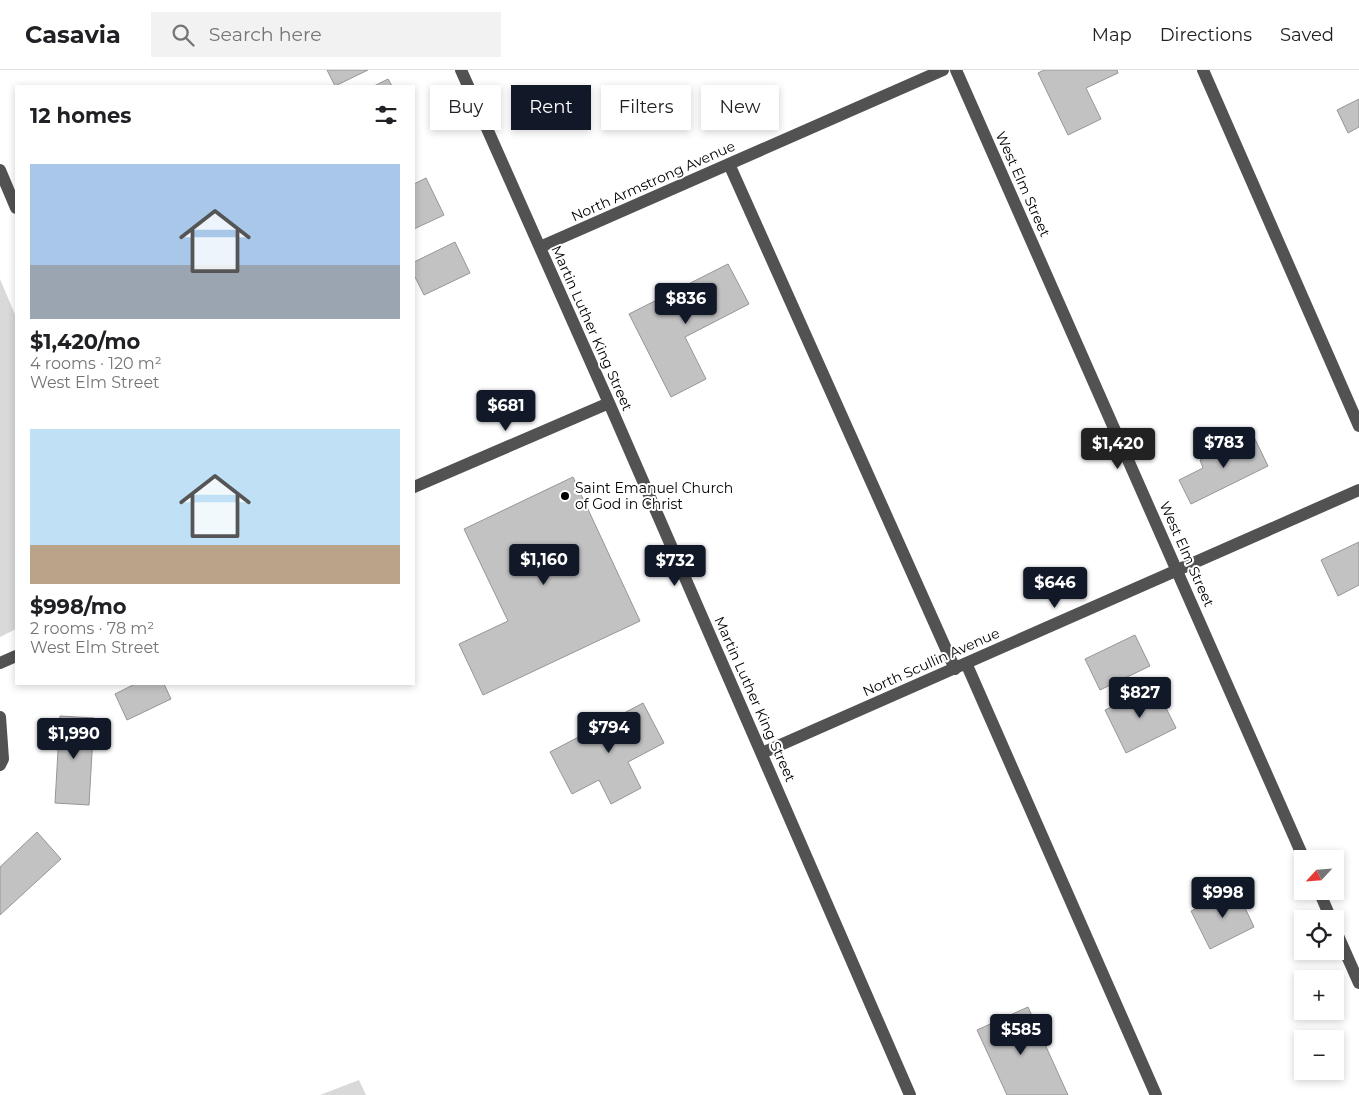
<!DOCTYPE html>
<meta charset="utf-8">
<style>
:root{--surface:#fff;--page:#f2f2f2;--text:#202124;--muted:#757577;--line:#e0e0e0;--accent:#111827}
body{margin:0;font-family:Montserrat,sans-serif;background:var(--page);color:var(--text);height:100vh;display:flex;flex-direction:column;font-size:19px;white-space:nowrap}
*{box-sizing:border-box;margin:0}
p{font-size:16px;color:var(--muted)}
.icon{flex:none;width:28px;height:28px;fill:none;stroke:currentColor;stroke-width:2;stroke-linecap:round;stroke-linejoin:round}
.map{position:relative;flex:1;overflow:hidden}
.details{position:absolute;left:15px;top:15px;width:400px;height:600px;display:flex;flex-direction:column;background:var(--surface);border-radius:0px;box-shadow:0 2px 8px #0003}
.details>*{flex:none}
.guide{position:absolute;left:430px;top:15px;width:475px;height:45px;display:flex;gap:10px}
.needle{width:32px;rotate:244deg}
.tools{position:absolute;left:1294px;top:780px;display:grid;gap:10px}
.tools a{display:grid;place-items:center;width:50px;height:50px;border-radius:0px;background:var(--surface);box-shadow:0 2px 8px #0003;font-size:25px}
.price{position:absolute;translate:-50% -42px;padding:0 11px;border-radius:5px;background:var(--accent);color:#fff;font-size:16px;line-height:32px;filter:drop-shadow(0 1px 2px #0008)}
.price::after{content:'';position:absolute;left:50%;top:30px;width:15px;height:11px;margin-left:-8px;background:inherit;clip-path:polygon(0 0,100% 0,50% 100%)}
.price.selected{background:#222;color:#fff}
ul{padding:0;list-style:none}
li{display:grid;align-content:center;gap:10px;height:265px;padding:0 15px}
li span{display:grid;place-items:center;height:155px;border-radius:0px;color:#555}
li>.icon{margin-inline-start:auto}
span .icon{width:90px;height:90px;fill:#fffc;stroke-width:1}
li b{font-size:21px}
h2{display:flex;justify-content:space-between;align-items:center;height:60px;padding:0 15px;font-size:21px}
.tag{padding:0 18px;border-radius:0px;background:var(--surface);box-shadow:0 2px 8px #0003;font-size:18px;line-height:45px}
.tag.selected{background:var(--accent);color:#fff}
header{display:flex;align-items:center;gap:30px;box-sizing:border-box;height:70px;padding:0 25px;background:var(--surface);border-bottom:1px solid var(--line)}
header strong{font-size:24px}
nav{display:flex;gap:28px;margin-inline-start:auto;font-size:18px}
.search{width:350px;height:45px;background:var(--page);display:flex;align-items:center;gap:12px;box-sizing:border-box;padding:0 18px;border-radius:0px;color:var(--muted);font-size:19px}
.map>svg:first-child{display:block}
</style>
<header>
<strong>Casavia</strong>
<div class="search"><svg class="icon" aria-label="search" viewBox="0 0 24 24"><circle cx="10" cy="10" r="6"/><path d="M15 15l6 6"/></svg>Search here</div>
<nav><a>Map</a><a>Directions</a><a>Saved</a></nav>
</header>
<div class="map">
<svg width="1359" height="1025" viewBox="0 0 1359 1025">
<rect width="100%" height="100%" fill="#fff"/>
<path fill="#d9d9d9" d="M0,209L16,247V559L0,567Z
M359,1010L366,1025H320Z"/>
<path fill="#c2c2c2" stroke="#969696" d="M327,0H368L335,16Z
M1044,0H1117L1118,3L1086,18L1101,49L1068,65L1038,3Z
M388,9L392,16H374Z
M1359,29V57L1348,63L1337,40Z
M426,108L444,145L414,159V114Z
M455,172L470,203L424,225L414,205V192Z
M728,194L749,234L685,267L706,309L671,327L629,244Z
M1253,365L1268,396L1191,434L1179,410L1203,398L1200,390Z
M573,407L640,551L483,625L459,574L508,551L464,459Z
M1359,472V515L1338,526L1321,490Z
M1135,565L1150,596L1100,620L1085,589Z
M135,614H164L171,629L127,650L115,624Z
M1155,616L1176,658L1126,683L1105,640Z
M643,633L664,673L628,692L641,718L611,734L599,710L572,724L550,682Z
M60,646L94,648L89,735L55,733Z
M37,762L61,789L0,845V797Z
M1236,819L1254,857L1210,879L1191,841Z
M1028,937L1068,1025H1007L977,960Z"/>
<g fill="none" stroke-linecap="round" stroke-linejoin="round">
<path stroke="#525252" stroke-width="12" d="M461,0L609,333L910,1025
M956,0L1304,789
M1203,0L1359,356
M729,94L955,599
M0,100L16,138
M540,177L943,0
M414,417L609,333
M0,593L16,586
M966,593L1156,1025
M0,647L3,689L0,695
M762,683L1359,420
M1319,821L1331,849
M1335,859L1359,913"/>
</g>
<circle fill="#000" stroke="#fff" stroke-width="2" cx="565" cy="426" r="5"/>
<g text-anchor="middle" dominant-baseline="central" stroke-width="4" stroke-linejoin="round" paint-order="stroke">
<g font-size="14" fill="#000" stroke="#fff">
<text transform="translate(653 111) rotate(-24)">North Armstrong Avenue</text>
<text transform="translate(1023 114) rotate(66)">West Elm Street</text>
<text transform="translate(592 258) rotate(66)">Martin Luther King Street</text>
<text transform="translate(1187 484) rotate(66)">West Elm Street</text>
<text transform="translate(931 592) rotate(-24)">North Scullin Avenue</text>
<text transform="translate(755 629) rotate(66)">Martin Luther King Street</text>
</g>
<g font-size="14" fill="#000" stroke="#fff" text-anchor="start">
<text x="575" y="418">Saint Emanuel Church<tspan x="575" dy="16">of God in Christ</tspan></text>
</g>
</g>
</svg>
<div class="tools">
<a><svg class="needle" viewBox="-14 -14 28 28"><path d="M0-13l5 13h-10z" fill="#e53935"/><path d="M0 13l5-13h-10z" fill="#757577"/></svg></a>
<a><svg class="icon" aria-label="locate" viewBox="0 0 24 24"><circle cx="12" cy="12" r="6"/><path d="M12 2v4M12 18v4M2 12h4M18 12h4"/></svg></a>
<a>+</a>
<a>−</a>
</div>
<b class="price" style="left:686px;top:255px">$836</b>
<b class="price" style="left:506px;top:362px">$681</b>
<b class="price" style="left:1224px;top:399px">$783</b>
<b class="price selected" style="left:1118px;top:400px">$1,420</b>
<b class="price" style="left:544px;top:516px">$1,160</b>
<b class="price" style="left:675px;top:517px">$732</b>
<b class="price" style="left:1055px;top:539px">$646</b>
<b class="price" style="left:1140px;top:649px">$827</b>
<b class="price" style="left:609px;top:684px">$794</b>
<b class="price" style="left:74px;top:690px">$1,990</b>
<b class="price" style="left:1223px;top:849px">$998</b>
<b class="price" style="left:1021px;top:986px">$585</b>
<div class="guide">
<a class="tag">Buy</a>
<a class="tag selected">Rent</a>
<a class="tag">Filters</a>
<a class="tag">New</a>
</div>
<section class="details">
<h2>12 homes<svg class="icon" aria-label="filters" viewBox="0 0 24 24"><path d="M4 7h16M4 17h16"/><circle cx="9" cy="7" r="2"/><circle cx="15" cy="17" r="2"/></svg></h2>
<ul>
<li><span style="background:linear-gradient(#a9c7e8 65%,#9aa5b1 0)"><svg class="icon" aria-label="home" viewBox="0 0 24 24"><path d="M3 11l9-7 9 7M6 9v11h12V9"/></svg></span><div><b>$1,420/mo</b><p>4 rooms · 120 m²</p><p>West Elm Street</p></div></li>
<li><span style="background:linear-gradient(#bfe0f5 75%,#b9a48a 0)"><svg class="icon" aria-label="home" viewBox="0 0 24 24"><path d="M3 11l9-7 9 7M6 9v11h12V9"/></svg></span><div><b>$998/mo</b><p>2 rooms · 78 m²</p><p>West Elm Street</p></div></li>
</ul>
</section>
</div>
